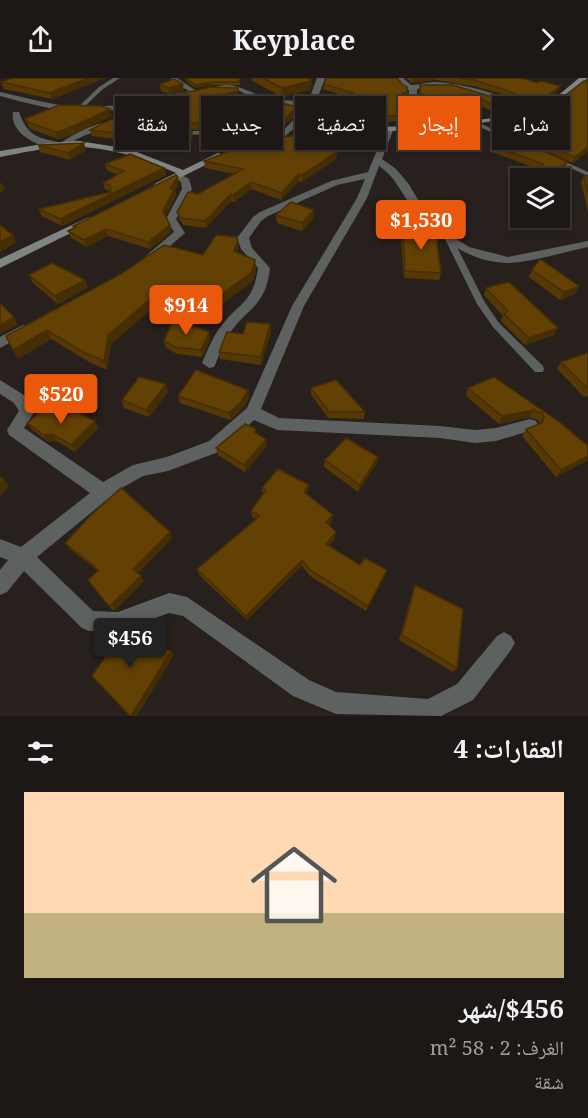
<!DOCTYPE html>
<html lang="ar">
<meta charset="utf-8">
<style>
:root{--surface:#1d1816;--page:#2a2523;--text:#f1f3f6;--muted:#a0a0a1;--line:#3b3735;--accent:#ea580c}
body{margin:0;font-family:"Noto Serif","Noto Naskh Arabic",serif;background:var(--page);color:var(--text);direction:rtl;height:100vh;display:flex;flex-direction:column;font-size:22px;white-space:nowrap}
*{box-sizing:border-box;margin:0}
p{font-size:20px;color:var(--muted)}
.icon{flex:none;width:33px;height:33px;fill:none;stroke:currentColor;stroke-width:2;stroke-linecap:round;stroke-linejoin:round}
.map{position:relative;height:638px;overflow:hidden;direction:ltr}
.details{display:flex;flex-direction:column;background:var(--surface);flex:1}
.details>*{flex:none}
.guide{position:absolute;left:18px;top:18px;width:552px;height:54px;direction:rtl;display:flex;gap:12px}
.fabs{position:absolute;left:510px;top:90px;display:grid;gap:12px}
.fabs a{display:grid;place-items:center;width:60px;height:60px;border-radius:0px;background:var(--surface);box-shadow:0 3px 9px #0003,0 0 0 2px var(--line);font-size:30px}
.price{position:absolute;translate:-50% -51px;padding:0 14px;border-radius:6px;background:var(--accent);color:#fff;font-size:20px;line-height:39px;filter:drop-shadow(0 2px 3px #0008)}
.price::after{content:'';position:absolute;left:50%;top:36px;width:18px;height:14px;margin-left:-9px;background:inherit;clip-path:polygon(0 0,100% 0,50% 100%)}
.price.active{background:#222;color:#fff}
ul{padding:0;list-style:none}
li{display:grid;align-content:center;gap:12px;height:318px;padding:0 24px}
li+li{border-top:2px solid var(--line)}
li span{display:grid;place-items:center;height:186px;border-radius:0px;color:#555}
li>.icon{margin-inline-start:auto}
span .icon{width:108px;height:108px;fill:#fffc;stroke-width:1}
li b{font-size:26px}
h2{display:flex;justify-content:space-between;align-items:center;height:72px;padding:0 24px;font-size:26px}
.chip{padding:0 21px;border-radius:0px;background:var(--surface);box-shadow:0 3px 9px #0003,0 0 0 2px var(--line);font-size:21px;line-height:54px}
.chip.active{background:var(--accent);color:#fff}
header{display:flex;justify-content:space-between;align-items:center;height:78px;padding:0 24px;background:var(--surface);font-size:27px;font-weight:700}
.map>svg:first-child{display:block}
</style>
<header><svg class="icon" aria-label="forward" viewBox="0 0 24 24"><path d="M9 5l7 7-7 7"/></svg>Keyplace<svg class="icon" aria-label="share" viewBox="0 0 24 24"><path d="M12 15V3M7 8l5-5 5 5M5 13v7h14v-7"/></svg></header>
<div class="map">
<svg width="588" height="638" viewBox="0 0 588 638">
<rect width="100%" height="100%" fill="#27201d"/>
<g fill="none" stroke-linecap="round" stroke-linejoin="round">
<path fill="#5d6160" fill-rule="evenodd" d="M113,0H120L103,11L81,32H77V30L99,9Z
M171,0H177L198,14L193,15L178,7Z
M473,42L521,64L522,65L517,66L471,45L470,44Z
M178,53H214L217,55L214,57L176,56L175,55Z
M553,80H557L588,94V98L553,82Z
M446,159H449L453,161L484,223L499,245L543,288L544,291L543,294H535L493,249L477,226L445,161Z"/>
<path fill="#5d6160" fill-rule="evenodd" d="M317,0H325L313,33L280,63L277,62V58L307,29L268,24L253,21L240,13L214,10C231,1 249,15 265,19C279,22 294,23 308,24Z
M395,0H403L411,7C419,7 426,4 435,4C462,5 513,18 535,35C528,40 517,32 509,28C480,16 448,4 417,11V27L460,46C453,51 418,38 411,30C406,25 409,18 409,12L404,11Z
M189,13H192V17C155,26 116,35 77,33C51,32 26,25 0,18V14C26,20 52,27 78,29C116,30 153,21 189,13Z
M241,21H244V25L226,29L215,50L243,68L244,70L240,73L206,51L220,25Z
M13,34H19C28,59 37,59 61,65C70,58 103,40 112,46C102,53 88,55 77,61C73,64 70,67 65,69C46,74 9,58 13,34Z
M387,48L394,50L382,81L396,91L408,105L420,125L453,159L469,169L508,179L588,163V169C568,173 524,186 506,185C466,183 439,160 414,131C400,115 398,101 379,88L367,120L304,228L261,331L279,340L440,348L475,352L496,350L530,341L536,343L538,347L536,351L496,363L475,365L440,360L277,352L254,342L221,373L168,393L143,398L120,411L37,479L93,533L118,534L169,515L187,519L309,602L336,614L428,621L457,606L497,558L504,554L511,558L515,565L511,572L473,622L441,638L336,636L293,618L183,538L169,535L118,554L89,553L82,550L24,493L7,514L0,517V492L8,482L0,479V461L21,469L90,415L9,357L7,352L19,333L14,325L0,316V302L24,317L35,333L24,350L103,404L133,387L167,379L209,363L247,330L292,228L357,120L365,101L337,107L268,138L261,143L249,160L252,170L270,190C266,230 246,229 228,258C222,267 219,279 214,289L209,290L202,285C207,274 211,262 219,251C237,225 253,227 258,190L241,171L237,160L253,139L260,134L331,103L368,94Z
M178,95L189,101L192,111L176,141L185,155L155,181H147V177L174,154L166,141L182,111L181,104L173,98Z
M23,247L28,249L30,252L28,255L0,270V259Z"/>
<path fill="#7f8583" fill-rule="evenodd" d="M579,0H588L555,27L522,39L473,46L347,57L343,54L347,51C406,47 494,48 546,25C558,19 569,8 579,0Z
M79,63L129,71L183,92L218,75L226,77L159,110L154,107L156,105L176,95C141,79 103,67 64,69C43,70 21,75 0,79V73L49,65Z
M89,139L93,140V144L0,190V181Z"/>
</g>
<path fill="#553803" d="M12,0H105L52,21L4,11L1,4Z
M188,0H240V7H211L196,10L187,4L186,1Z
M252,0H312L311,9L310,12L282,19L252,3Z
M406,0H521L558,13L548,21L529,29L502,16L473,8L435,2L412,5Z
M588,1V73L573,85L516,59L518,54L546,39L538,36L539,30L558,23Z
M160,6L184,13L169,16L161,13Z
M324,6L403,7L407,9L406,20L414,30L413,36L401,33L403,37L402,43L362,45V48L294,54V48L323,36L348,19L323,11Z
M420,7H453L507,29L491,33L470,22L452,23V25L419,22Z
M238,10V19L218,24L207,44L205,42L198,52L170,50L158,45L155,40L148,41V44L156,48L193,60L186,70L92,58L90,52L138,34Z
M297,29V35L276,56L241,64L218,49L217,43L256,30Z
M112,38L74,56H73V57L58,61L31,51L28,47L25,41Z
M370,58L369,65L319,68L337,74L336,81L302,104L299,103L281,122L251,111L234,124L231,123L206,150L183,147L179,141L177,134L198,116L234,96L205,90L204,83L252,64Z
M38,67L86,72L70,82L40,74Z
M494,68L568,84L564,91L540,92L492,74Z
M105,86L164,90L166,97L62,148L42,138L39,131L111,114L105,111L103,105L118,97L107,92Z
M584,98H588V134L581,104Z
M179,106L175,112L176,118L165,138L170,147L171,154L150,171L108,158L87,169L71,160L68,153L74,150L73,148Z
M520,112V136L509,132L511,126Z
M314,132V140L302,153L277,145L276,137Z
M422,155L437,166L441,195L439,202L404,200L401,164L403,157Z
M238,171L237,175L256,191L253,203L212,233L169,216L111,266L107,292L89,284L51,261L18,281L6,258L203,177Z
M532,192L575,216L560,222L529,199Z
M29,197L85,202L88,210L58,226L33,205Z
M486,210L554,257L525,267L501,243L503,238L484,217Z
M270,246L271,254L261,287L220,281L219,274L243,256Z
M210,262L202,279L177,276L166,270L164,263Z
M588,276V318L584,319L557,291L561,284Z
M494,299L588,368V382L556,399L522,358L526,351L540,346L538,342L529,339L499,346L466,318L468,310Z
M166,306L168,314L149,339L124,330L122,322Z
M311,310L365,334L364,341L328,340L311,316Z
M178,318L249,320L242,331L230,342L180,325Z
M67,338L95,343L98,350L75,374L57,363L49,364L32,352L27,345Z
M256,351V355L267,368L245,394L218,377L216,370Z
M325,382L377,385L358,414L324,389Z
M262,410L308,413L306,416L332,444L329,447L335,461L329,468L360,487L385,498L366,533L310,498L302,488L247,542L199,497L197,491L256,441L252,439L251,433L263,416Z
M172,460L138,495L141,498L144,503L115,532H112L88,502L98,493L70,471L65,465Z
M415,507L457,590L453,594L399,562L413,512Z"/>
<path fill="#452e03" d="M88,0H105L52,21L50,15Z
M312,0L311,9L310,12L282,19V10Z
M413,0H436L435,2L412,5Z
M211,4V7L196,10V7Z
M183,6L184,13L169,16L168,10Z
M560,8L558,13L548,21L529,29L531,23Z
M238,10V19L218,24L207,44V38L217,18Z
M508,24L507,29L491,33L493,27Z
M297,29V35L276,56L241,64V57Z
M110,31L112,38L74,56L72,49Z
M204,36L205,42L198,52V45Z
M71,50L73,57L58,61L56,54Z
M192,54L193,60L186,70L185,63Z
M84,65L86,72L70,82L68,75Z
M588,69V73L573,85L575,79Z
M337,74L336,81L302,104V97Z
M164,90L166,97L62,148L60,141Z
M299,96V103L281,122V115Z
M178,99L179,106L175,112L176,118L164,140L163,133L170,110Z
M1,104L5,111L0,116V105Z
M251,104V111L234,124L233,117Z
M231,116V123L206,150L205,143Z
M314,132V140L302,153V145Z
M170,147L171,154L150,171L148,164Z
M106,151L108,158L87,169L84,162Z
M13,157L16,165L0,174V164Z
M238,162V171L235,182L234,173Z
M255,182L256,191L253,203L212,233L211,224Z
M85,202L88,210L58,226L55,218Z
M167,207L169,216L111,266L107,292L104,283L108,257Z
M579,208L575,216L560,222L564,214Z
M14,239L18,247L0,256V247Z
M270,246L271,254L261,287V279Z
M558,250L554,257L525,267L529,260Z
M47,252L51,261L18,281L13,272Z
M209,254L210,262L202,279L201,272Z
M166,306L168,314L149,339L146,332Z
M248,312L249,320L242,331L230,342L229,335Z
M534,332L529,339L499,346L502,338Z
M95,343L98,350L75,374L71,367Z
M52,356L57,363L49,364L44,357Z
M266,361L267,368L245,394L244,387Z
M588,378V382L556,399L561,392Z
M378,379L377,385L358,414L360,407Z
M4,402L9,408L0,419V406Z
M309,407L308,413L304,421V414Z
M333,437L332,444L326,450V444Z
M170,454L172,460L136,496L133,491Z
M336,454L335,461L325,472L326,466Z
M302,482V488L247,542L246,538Z
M387,492L385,498L366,533L368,528Z
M141,498L144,503L115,532L111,527Z
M171,573L174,577L137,638H131Z"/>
<path fill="#634104" stroke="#452e03" stroke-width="1.5" d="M12,0H88L50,15L1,4Z
M188,0H240L239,4H211L196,7L186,1Z
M263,0H311L310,3L282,10Z
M326,0H397L403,7L407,9V15H403L414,30L398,27L403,37L361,40L362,43L294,48L310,33L323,36L353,15L324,6Z
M459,0H521L538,5L541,3L560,8L550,16L531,23L503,11L474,2Z
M174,1L183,6L168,10L160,6Z
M588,1V69L575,79L518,54L553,36L539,30L558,23L584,3L586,4Z
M420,7H453L508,24L493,27L472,16L453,17V19L420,16Z
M211,9L238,10V13L217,18L207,38L204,36L198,45L169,44L157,39L154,34H147V43L156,48L192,54L185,63L90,52L130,32L138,34L180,16Z
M268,21L297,29L276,49L241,57L217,43L227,25L237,22L256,30Z
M59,27L100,28L110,31L72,49H68L71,50L56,54L28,44L25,41Z
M367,51L370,58L304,62L337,74L302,97L299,96L281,115L251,104L233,117L231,116L205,143L181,140L177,134L188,114L198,116L243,91L204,83L252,64L280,59Z
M510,58L568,84L562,88L565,89L560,103V100H535L543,86L494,68Z
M84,65L68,75L38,67Z
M130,76L164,90L60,141L39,131L111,114L110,107L103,105L124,93L105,86Z
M176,97L178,99L170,110L174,111L163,133L170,147L148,164L106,151L84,162L68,153L76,149L73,148Z
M584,98H588V114Z
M520,112V128L511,126Z
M291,124L314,132L302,145L276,137Z
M0,147L13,157L0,164Z
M406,148L422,151L421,155L439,158L437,165L441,195L405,193L403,157Z
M216,157L236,159L238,162L234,173L255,182L252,194L211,224L167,207L108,257L104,283L85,275L47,252L13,272L6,258L121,196L164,167L203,177Z
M540,181L579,208L564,214L532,192Z
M52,185L85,202L55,218L29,197Z
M509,204L558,250L529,260L504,236L508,233L486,210Z
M0,225L14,239L0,247Z
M177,242L209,254L201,272L175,269L164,263L171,247Z
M247,244L270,246L261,279L219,274L227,254L243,256Z
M587,275L588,276V311L561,284Z
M196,292L248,312L241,324L229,335L178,318Z
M139,299L166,306L146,332L122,322Z
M494,299L562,346L588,368V378L561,392L526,351L542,345L544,339L542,335L534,332L502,338L468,310Z
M336,302L365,334H329L311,310Z
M46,329L67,338L73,332L95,343L71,367L52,356L44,357L27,345Z
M245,346L256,351L254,354L266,361L244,387L216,370Z
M346,360L378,379L360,407L325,382Z
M278,391L309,407L304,414L333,437L326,444L336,454L326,466L360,487L365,480L387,492L368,528L310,492L302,482L246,538L197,491L260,438L251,433L266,412L262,410Z
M0,398L4,402L0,406Z
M121,410L170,454L133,491L141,498L111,527H108L88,502L99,492L65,465L91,437Z
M415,507L463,531L457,590L402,557Z
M124,551L171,573L131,638H130L92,598Z"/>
</svg>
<div class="fabs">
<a><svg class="icon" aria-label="layers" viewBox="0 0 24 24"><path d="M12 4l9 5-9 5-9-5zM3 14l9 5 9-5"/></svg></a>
</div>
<b class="price" style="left:421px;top:173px">$1,530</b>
<b class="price" style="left:186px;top:258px">$914</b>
<b class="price" style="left:61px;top:347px">$520</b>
<b class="price active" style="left:130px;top:591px">$456</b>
<div class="guide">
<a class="chip">شراء</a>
<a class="chip active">إيجار</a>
<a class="chip">تصفية</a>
<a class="chip">جديد</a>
<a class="chip">شقة</a>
</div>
</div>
<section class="details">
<h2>العقارات: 4<svg class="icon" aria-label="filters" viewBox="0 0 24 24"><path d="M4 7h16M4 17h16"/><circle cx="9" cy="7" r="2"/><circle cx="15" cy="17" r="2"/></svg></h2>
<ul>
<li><span style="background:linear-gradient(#ffd9b3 65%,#c2b280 0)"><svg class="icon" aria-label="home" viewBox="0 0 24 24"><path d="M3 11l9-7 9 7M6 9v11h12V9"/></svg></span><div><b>$456/شهر</b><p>الغرف: 2 · 58 m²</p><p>شقة</p></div></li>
</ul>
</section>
